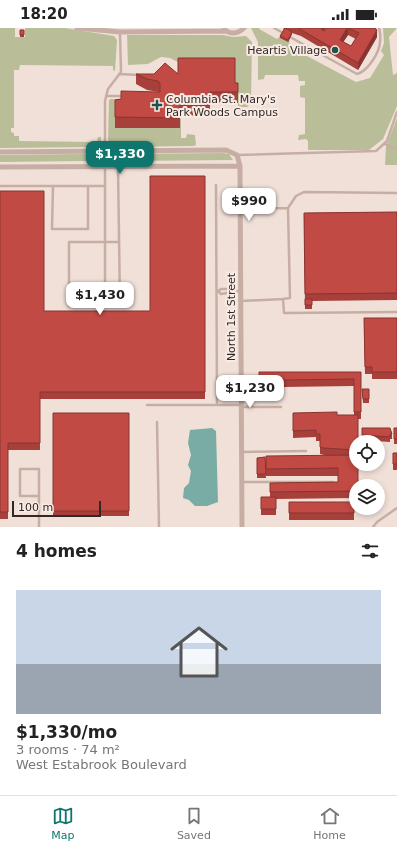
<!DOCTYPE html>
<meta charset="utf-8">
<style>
:root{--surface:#fff;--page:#f2f2f2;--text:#222;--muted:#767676;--line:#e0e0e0;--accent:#0f766e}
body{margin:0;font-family:"DejaVu Sans",sans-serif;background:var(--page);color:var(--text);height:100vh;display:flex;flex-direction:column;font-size:15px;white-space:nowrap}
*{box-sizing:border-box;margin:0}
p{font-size:13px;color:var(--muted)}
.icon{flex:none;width:22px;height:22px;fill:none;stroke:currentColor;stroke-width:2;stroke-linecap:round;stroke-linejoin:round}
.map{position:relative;height:499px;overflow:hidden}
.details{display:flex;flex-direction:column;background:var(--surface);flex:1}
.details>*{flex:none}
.fabs{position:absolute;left:349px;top:407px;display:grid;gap:8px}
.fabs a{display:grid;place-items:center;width:36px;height:36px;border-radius:50%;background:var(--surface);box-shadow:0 2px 6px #0003;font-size:20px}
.scale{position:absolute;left:12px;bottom:10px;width:89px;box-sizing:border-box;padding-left:4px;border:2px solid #332726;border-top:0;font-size:11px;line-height:14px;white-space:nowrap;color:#332726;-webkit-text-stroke:3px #f8ebe4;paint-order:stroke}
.price{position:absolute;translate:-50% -34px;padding:0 9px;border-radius:8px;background:#fff;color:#222;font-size:13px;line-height:26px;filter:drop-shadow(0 1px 2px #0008)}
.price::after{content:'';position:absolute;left:50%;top:24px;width:12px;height:9px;margin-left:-6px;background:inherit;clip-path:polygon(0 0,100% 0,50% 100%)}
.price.on{background:var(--accent);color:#fff}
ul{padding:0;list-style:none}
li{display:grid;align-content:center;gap:8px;height:212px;padding:0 16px}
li+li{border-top:1px solid var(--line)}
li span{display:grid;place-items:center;height:124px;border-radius:0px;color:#555}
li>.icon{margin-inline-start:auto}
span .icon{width:72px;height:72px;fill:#fffc;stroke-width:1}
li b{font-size:17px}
h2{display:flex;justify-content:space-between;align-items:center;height:48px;padding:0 16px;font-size:17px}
.status{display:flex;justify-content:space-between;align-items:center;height:28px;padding:0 20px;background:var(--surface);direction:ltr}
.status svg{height:11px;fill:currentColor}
.dock{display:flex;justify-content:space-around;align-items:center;height:56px;border-top:1px solid var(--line);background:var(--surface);font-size:11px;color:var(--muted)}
.dock a{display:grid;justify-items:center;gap:2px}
.dock .on{color:var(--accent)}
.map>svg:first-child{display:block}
</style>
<div class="status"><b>18:20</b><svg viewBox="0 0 49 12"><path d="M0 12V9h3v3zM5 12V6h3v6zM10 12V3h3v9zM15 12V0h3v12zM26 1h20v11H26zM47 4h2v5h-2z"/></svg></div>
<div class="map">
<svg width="397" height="499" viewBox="0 0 397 499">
<rect width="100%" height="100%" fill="#f0e0d8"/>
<path fill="#b9be99" d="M0,0H15V9H25V0H65L114,8L117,12L115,43L113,42V38L20,37L19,42H14V100H11V104L14,105V108H19V113L97,114L98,109H101V113L95,119L0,120Z
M251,0H260L259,1L277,11L280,8L290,13L288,18L356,54L370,50L384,27L381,23L384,15L383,0H397L389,9L393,47L397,45V78L383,111L369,122H308V113L306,111L298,112L299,107L305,106V70L300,69V58L305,57V53H299L298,47H265L264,51L258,52V14Z
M127,7H223L233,9L246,8L252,14L251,74L247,79H238V65L170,30L161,29L148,36L128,37Z
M111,71H124L181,91V110H186L187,106L195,107L196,117L193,118L114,119L108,112L109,72Z
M397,90V137H385L386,119Z
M223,125L229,126L233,132L130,133L123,130V128L128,126Z
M85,126L93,130L86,133L0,134V127Z"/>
<path fill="#78aca4" d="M212,400L216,403L218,474L207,478H195L189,472L183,470L184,460L189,455L191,443L188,437L191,427L188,415L190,402Z"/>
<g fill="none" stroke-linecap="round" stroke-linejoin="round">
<path stroke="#c7aea5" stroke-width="2.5" d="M274,0L283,5
M290,9L357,46C368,43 380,24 380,13C381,9 380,4 379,0
M119,46L139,47
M106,68H124
M385,116L397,121
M105,123L118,139L120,276L69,278V214H118
M238,127L376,123L387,113L397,84
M216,157L217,377
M0,158H104
M53,158L52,201H88V159
M288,180L296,168L304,164L397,165
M241,181L288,180L290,270L283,271
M234,264L232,261H221L218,263L221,266L240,263
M241,273L283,271L284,285L397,284
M105,276V73L108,61L121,44L120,5
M147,377H241
M242,379H281
M157,394L159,499
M242,424L306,423
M242,454H333
M39,468H20V441H39V499
M373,499L377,494L397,480"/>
<path stroke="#c7aea5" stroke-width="5" d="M77,0L120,4L226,3
M224,1C230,7 238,6 244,0
M0,124L226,122L237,127L240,138L242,499
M0,139L240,138"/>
</g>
<path fill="#a7403a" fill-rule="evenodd" d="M283,0H326L324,3H325L327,0H376L377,9L358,42L301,8L292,5V6L288,14L280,10V8L284,1ZM348,7L356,11L351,18L343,14Z
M20,2H24V9H20Z
M136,46H178L238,55V75L210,74V88L180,87V100H115V72L159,64L147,62L136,56Z
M205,148V371H40V422H8V491H0V163L44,283H150Z
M397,184V272L312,273V281H305L304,185Z
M364,290H397V351H372V346H365Z
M259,344H361V391H358L356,414V470L276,471V487H261V469H270V455L338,454V448H266V428H331L324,427L320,426V413H316V409L293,410V385L337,387H354V358L283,359V357H259Z
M362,361H369V375H363Z
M53,385H129V488H53Z
M362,400L392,406V411H390V414L362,412Z
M394,400H397V416H394Z
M393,425H397V442H393Z
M265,429L266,450H257V430Z
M289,474H354V492H289Z"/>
<path fill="#883430" d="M322,0H326L321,8V1Z
M348,0V7L340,19V12Z
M377,2V9L358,42V35Z
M292,4V6L288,14V12Z"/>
<path fill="#c24a44" stroke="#883430" d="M285,0L292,4L288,12L280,8Z
M298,0H322L321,1L325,3L327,0H347L340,12L351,18L359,5L348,0H374L377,2L358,35Z
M20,2H24V7H20Z
M178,30H235V55H238V64H210V77H180V90L115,89V72L121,71V63L160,64V55L158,53L147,51L136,46H154L165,35L178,46Z
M150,148H205V364H40V415H8V484H0V163H44V283H150Z
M397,184V265L305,266L304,185Z
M305,271H312V277H305Z
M364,290H397V344H372V339H365Z
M259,344H361V384H354V351L283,352V350H259Z
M362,361H369V371H363Z
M337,384V387H358V414H356V422L324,420L320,419V406H316V402L293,403V385Z
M53,385H129V483H53Z
M362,400H390L392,406H390V409L362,407Z
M394,400H397V411H394Z
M393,425H397V436H393Z
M356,427V436H358V458H356V463L270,464V455L338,454V440L266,441V428Z
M265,429L266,446H257V430Z
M261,469H276V481H261Z
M289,474H354V485H289Z"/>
<g fill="#1d534c" stroke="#f8ebe4" stroke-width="1.5">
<circle cx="335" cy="22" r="4"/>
<path d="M155 71h4v4h4v4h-4v4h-4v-4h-4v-4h4z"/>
</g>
<g text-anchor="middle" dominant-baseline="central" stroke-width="4" stroke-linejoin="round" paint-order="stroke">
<g font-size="11" fill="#332726" stroke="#f8ebe4" text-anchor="end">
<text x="327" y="22">Heartis Village</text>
<text x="166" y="71" text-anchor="start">Columbia St. Mary's<tspan x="166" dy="13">Park Woods Campus</tspan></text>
</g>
<g font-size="11" fill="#332726" stroke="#f8ebe4">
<text transform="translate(231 289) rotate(-90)">North 1st Street</text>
</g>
</g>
</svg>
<div class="fabs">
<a><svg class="icon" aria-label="locate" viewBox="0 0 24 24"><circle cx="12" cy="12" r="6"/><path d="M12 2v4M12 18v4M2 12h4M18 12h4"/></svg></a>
<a><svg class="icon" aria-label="layers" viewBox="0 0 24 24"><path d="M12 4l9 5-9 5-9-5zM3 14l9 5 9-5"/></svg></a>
</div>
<div class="scale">100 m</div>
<b class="price on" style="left:120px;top:147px">$1,330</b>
<b class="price" style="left:249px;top:194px">$990</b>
<b class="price" style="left:100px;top:288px">$1,430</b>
<b class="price" style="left:250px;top:381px">$1,230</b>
</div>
<section class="details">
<h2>4 homes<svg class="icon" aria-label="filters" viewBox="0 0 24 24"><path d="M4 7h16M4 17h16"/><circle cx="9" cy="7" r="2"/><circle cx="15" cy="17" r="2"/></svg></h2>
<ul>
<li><span style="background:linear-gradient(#c9d6e8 60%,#9aa5b1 0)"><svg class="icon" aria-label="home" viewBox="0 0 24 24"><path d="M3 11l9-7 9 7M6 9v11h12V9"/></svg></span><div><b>$1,330/mo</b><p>3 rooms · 74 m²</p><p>West Estabrook Boulevard</p></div></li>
</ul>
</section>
<nav class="dock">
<a class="on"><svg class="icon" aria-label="map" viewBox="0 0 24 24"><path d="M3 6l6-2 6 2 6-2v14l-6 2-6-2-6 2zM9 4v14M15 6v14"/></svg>Map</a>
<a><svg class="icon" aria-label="saved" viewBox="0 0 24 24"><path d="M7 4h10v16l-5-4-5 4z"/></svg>Saved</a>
<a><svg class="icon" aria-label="home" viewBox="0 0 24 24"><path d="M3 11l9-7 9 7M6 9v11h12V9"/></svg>Home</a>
</nav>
